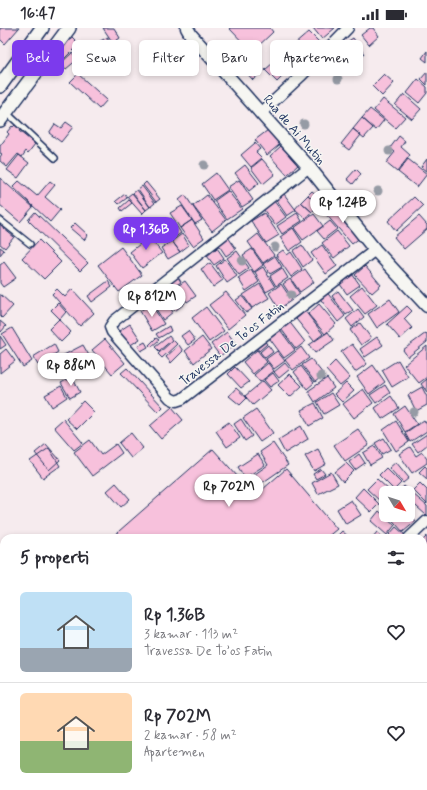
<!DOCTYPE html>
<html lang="id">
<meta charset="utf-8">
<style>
:root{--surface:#fff;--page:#f7f7f7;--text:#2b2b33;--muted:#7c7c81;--line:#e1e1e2;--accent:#7c3aed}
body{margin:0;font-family:Mynerve,sans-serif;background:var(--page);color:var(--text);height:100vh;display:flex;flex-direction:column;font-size:15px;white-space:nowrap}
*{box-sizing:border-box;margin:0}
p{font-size:13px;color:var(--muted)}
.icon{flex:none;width:22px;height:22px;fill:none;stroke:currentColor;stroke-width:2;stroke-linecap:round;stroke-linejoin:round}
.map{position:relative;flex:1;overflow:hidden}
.sheet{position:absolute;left:0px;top:506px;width:427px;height:256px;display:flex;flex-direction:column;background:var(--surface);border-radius:12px 12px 0 0;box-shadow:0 2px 6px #0003}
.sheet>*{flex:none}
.top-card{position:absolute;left:12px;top:12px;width:403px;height:36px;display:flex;gap:8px}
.needle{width:26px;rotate:129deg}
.tools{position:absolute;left:379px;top:458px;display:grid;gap:8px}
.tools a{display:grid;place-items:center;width:36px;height:36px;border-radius:6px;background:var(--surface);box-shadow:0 2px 6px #0003;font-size:20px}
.price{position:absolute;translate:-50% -34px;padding:0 9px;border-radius:14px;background:#fff;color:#222;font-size:13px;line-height:26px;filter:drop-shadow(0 1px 2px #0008)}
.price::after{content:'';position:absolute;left:50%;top:24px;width:12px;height:9px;margin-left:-6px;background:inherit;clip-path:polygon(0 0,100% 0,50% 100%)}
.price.current{background:var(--accent);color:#fff}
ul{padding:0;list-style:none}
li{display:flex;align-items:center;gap:12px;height:100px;padding:0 20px}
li+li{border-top:1px solid var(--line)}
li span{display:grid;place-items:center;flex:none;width:112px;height:80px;border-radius:6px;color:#555}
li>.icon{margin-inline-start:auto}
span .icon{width:48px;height:48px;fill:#fffc;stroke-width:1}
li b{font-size:17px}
h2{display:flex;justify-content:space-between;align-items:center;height:48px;padding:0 20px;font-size:17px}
.pill{padding:0 14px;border-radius:6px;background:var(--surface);box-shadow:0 2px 6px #0003;font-size:14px;line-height:36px}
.pill.current{background:var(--accent);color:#fff}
.status{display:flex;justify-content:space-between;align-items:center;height:28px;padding:0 20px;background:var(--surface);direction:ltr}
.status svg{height:11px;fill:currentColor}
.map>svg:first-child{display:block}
</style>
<div class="status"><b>16:47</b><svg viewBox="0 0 49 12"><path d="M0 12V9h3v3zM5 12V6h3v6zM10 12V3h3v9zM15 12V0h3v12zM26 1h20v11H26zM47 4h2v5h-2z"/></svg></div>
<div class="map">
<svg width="427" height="762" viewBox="0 0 427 762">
<rect width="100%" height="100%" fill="#f6ebee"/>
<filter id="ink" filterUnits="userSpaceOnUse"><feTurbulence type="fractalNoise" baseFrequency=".025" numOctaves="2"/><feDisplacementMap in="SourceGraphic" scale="8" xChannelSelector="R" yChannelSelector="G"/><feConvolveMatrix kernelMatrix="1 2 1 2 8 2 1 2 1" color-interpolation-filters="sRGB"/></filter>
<g filter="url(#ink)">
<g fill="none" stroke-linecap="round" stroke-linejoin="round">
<path stroke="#91d0f2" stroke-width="12" d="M423,649L427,646
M301,762L304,758"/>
</g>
<path fill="#f7c1dc" stroke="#1b2f5e" d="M0,0H19L5,16L0,11Z
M103,0H114L120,10L113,15Z
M229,0H270L273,4L252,24Z
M313,0H335L322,11Z
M370,0H373L379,8L369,17L361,7Z
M309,4L319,14L304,28L294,17Z
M70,7L79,16L61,34L52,24Z
M108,9V19L89,27L85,21Z
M353,10L364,26L347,39L335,22Z
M79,18L85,25L81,30L74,23Z
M290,19L301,30L286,44L276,33Z
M427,23V34L422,30Z
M72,25L78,31L66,41L61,35Z
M251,30L263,43L253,52L241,39Z
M274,34L285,46L277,54L265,42Z
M427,44V57L421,51Z
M78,46L107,72L99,81L70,54Z
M384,46L394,55L382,68L372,58Z
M418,51L427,59V65L419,75L407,65Z
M404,66L421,81L412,91L395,77Z
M383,71L405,89L395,100L374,82Z
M370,81L384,92L376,102L362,90Z
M362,90L373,100L364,110L353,101Z
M66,94L73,99L61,114L49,105L55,96L61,100Z
M16,96L21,100L19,103L35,116L28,125L26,123L22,129L18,126L7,139L0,133V129L2,126L0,125V118L9,106L7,104L12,98L13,99Z
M272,99L284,113L267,127L255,112Z
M353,101L361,107L349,122L341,116Z
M399,108L405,113L401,119L410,127L397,144L386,135L395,124L390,120Z
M255,115L260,121L256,124L262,130L251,139L241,127Z
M281,118L298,137L287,147L270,128Z
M19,127L29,135L18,150L7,142Z
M262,131L275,146L263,156L251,140Z
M408,131L427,146L417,159L398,144Z
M427,131V144L421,139Z
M245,137L259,155L249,163L235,145Z
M356,141L361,146L353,156L347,151Z
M216,145L228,162L213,172L202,156Z
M0,150L33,179L20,194L0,177Z
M239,152L253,172L242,179L228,159Z
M19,153L37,168L50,153L55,157L45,169L60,182L50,194L13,159Z
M146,154L160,171L156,174L143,157Z
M142,158L155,175L150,179L138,161Z
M137,162L150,179L146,182L133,165Z
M228,163L242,181L227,191L214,173Z
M312,163L323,172L318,177L308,167Z
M132,165L146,182L142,186L127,169Z
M125,166L127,170L119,176L116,173Z
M284,166L296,182L287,188L276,172Z
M185,167L202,192L195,196L179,172Z
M207,167L226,192L212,203L193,178Z
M308,167L318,177L312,184L301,174Z
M414,169L423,178L396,203L388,193Z
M129,172L132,175L122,183L120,180Z
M274,173L286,189L275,197L263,181Z
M301,174L312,184L306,191L295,181Z
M334,175L362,208L352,216L324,184Z
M182,178L192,192L180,200L170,185Z
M35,184L88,235L80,243L28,192Z
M264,185L279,207L266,215L251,193Z
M297,185L302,193L282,206L277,198Z
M314,186L323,198L303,212L294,200Z
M419,188L427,197V201L404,221L394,209Z
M171,190L181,205L171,212L161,197Z
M0,192L4,196L3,200L14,209L5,220L0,216Z
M192,192L204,210L193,218L180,200Z
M143,193L148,200L143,204L138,197Z
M330,193L337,201L324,211L317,203Z
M75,195L88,207L84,212L70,200Z
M293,200L302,214L289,223L280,209Z
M337,203L349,218L334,230L322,215Z
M146,205L162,225L142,240L130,224L140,216L137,212Z
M182,206L189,217L180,224L172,213Z
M258,206L274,227L263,235L248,214Z
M228,209L236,221L226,228L218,216Z
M39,212L61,234L44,251L22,230Z
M172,213L180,224L168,231L161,220Z
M302,217L312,232L303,239L293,223Z
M322,217L337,238L326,246L311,225Z
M0,219L4,222L0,227Z
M121,219L142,247L119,264L98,237Z
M217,220L224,230L214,237L207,228Z
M252,221L263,237L254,244L243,227Z
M283,222L287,227L291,224L302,241L291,249L276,227Z
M237,223L249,240L239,247L227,230Z
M275,228L282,239L270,246L263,236Z
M225,231L237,248L227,255L216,238Z
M4,234L16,250L3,259L0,255V237Z
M210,235L223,252L213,259L201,241Z
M365,238L381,257L372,265L355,247Z
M263,239L275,259L266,264L255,244Z
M282,240L288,250L276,258L270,248Z
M251,241L259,254L246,263L238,250Z
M305,241L314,254L300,264L291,251Z
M350,243L360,257L347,266L337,252Z
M176,246L181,254L165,265L160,258Z
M290,251L300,266L293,271L283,256Z
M108,253L112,259L92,274L88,268Z
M185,253L196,268L187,274L176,259Z
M260,256L269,270L252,280L243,267Z
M281,256L292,272L279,281L269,265Z
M362,258L377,277L365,286L350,268Z
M175,260L185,275L175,283L164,267Z
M57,261L65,269L72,261L94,285L80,298L52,266Z
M326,263L345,288L338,294L318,268Z
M338,263L353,282L346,287L332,268Z
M226,264L245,287L228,301L209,277Z
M0,266L13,278L2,290L0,288Z
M162,268L173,284L163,292L152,275Z
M242,268L252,281L246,285L236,272Z
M390,271L399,284L377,300L368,286Z
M58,275L66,284L60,291L51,282Z
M151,276L164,296L152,303L140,283Z
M319,276L336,296L325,306L308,286Z
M407,278L412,283L404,291L412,300L400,311L387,296Z
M206,279L224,303L209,314L192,290Z
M358,281L364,289L352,299L346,291Z
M305,283L323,306L314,313L296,291Z
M59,291L71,304L61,314L49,301Z
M288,292L305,314L296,321L279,298Z
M0,293L6,298L1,304L0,303Z
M360,295L371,310L361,317L350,302Z
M130,296L140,311L129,318L119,303Z
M169,298L171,303L159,310L156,306Z
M278,299L295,322L284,330L267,307Z
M12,300L32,333L23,339L2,306Z
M188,303L195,312L188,317L181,308Z
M227,304L236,316L220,328L211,316Z
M328,304L334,312L315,325L309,317Z
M426,305L427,306V314L408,329L403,322Z
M0,308L6,317L0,321Z
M169,308L172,312L159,323L155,319Z
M202,309L211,321L194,335L185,323Z
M377,309L383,317L365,329L360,321Z
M156,310L159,312L151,319L149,317Z
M262,310L267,316L259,323L254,316Z
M105,311L125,335L112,346L92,322Z
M173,312L177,316L162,330L158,326Z
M145,314L148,319L141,323L138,318Z
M54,316L58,324L38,337L33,329Z
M352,316L367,336L355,344L341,324Z
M83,317L91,331L67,344L60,329Z
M179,317L183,323L171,335L166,329Z
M268,317L273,324L265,330L260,324Z
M427,318V349L419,355L404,337Z
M301,319L309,330L293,342L285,332Z
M6,321L15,333L0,345V326Z
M257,322L267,334L253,346L243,334Z
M277,323L285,333L274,341L266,331Z
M311,331L324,347L315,354L302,337Z
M398,332L408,349L392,359L382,342Z
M335,333L350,350L340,358L326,342Z
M268,335L274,343L260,354L254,347Z
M285,335L290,341L279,350L274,344Z
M373,337L385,354L369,366L357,349Z
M301,338L314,355L307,361L294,344Z
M235,339L249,354L241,360L228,346Z
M127,340L163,379L158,384L121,345Z
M273,345L279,353L270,359L264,352Z
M290,346L302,358L290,369L278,357Z
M72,349L80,364L70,370L61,355Z
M327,350L334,360L315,374L308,363Z
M427,351V364L421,356Z
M263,353L271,362L253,377L245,368Z
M346,355L354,363L342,374L334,366Z
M385,357L390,365L376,375L370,367Z
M61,358L67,369L52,379L45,367Z
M422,359L427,369V377L416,383L408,367Z
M236,360L247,370L240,377L229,368Z
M363,361L373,375L354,390L343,376Z
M331,365L339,377L324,386L317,374Z
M391,368L399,380L382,391L375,380Z
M83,373L94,384L77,401L66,391Z
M315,375L323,390L309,398L301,382Z
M405,378L417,396L405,404L394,386Z
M172,379L183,392L161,411L150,398Z
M256,381L273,405L260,414L243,390Z
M63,391L83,415L74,422L54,399Z
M241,391L252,408L245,413L234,396Z
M424,392L427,397V403L410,414L405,405Z
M396,393L409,414L396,423L383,402Z
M229,394L240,410L227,419L216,403Z
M301,398L308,411L285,425L278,412Z
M358,401L369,417L345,433L334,417Z
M131,405L143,420L131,430L119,415Z
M427,406V417L418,424L412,416Z
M384,410L391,421L382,426L375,415Z
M90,412L101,427L116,416L122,425L92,448L74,424Z
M273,415L288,437L262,455L255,446L268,437L260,424Z
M46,416L60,432L49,442L35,425Z
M375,418L382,430L370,437L363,425Z
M410,419L416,428L422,424L427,431V435L412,445L399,426Z
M49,420L60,438L43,450L30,433Z
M213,421L255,468L286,441L337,501L326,510H111Z
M318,421L326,436L314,443L305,428Z
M258,426L265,437L245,450L238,439Z
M359,426L365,435L355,442L349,434Z
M396,434L409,450L403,455L389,440Z
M346,435L354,443L343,454L335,444Z
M425,438L427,440V451L419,444Z
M386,440L401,455L394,462L379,447Z
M321,441L325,446L316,451L313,446Z
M331,444L338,456L318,466L312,455Z
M377,451L391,464L386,465V469L381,474L367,461Z
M116,455L130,471L121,479L107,463Z
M420,455L427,462V476L413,462Z
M404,458L427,478V486L426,487L408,471V465H401L399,463Z
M363,460L379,476L371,484L355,469Z
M351,472L361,487L346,496L337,481Z
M379,483L395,497L387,507L371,493Z
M408,484L416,493L403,504L388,487H408Z
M396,499L405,507L403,510H392L389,507Z
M342,503L350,510H335Z
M377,504L384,510H372Z
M427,508V525L423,521V512Z
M423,528L427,532V548L425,550L423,548Z
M423,553L427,557V582L423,578Z
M0,605L4,609V706L0,710Z
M427,613V635L423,630V617Z
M423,633L427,637V643L423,647Z
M427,652V671L423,667V656Z
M425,717L427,719L426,731L423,728V720Z
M4,721V758H51L46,762H0V725Z
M423,731L427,734V739L423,743Z
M427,740V754L423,751V744Z
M113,758H126L130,762H111L110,761Z
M144,758H158L155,762H149Z
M172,758H194L191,762H174L171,759Z
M218,758H229L233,762H222Z
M230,758H242L238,762H234Z
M264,758H280L285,762H269Z
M284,758H301L303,759L300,762H288Z
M310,758H328L332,762H305Z
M389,758H404L408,761L385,762Z
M416,758H422L427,762H412Z"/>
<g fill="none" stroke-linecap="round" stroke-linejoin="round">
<defs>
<path id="service" d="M6,84L55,130
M0,192L30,216
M0,598L4,595"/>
<path id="minor" d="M261,85L302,47L348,0
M309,139L114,293L110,299L112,304L170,370L176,373L182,371L375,222
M409,510L427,493
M423,599L427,596
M423,701L427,697
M246,762L250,758
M358,762L362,758"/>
<path id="tertiary" d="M187,0L191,7L309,139L375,222L427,278"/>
<path id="secondary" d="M0,58L42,0
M0,92L69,0"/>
</defs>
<use href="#service" stroke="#1b2f5e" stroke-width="8"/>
<use href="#minor" stroke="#1b2f5e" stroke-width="13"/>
<use href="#tertiary" stroke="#1b2f5e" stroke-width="15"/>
<use href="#secondary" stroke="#1b2f5e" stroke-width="16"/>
<use href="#service" stroke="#f6f6f2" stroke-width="5"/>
<use href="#minor" stroke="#f6f6f2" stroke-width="10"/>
<use href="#tertiary" stroke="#f6f6f2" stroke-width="12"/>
<use href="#secondary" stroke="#f6f6f2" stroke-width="13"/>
</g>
<g fill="#969ba5">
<circle cx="338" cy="51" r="4.5"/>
<circle cx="304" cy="96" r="4.5"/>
<circle cx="389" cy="123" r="4.5"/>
<circle cx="204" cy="137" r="4.5"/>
<circle cx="378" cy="163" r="4.5"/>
<circle cx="275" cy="219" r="4.5"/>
<circle cx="242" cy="233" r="4.5"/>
<circle cx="291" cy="267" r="4.5"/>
<circle cx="321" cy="348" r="4.5"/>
<circle cx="414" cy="384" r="4.5"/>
</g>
</g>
<g text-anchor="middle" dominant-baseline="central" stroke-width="3" stroke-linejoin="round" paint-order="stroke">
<g font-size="13" fill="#1b2f5e" stroke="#f6f6f2">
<text transform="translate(294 102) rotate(49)">Rua de Ai Mutin</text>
<text transform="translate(232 316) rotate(-38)">Travessa De To’os Fatin</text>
</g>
</g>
</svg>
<div class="tools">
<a><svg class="needle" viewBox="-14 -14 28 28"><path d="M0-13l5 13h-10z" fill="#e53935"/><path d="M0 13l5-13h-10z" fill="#7c7c81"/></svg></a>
</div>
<b class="price" style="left:343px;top:196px">Rp 1.24B</b>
<b class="price current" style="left:146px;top:223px">Rp 1.36B</b>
<b class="price" style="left:152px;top:290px">Rp 812M</b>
<b class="price" style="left:71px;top:359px">Rp 886M</b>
<b class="price" style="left:229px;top:480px">Rp 702M</b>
<div class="top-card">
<a class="pill current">Beli</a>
<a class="pill">Sewa</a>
<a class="pill">Filter</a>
<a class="pill">Baru</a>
<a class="pill">Apartemen</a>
</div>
<section class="sheet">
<h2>5 properti<svg class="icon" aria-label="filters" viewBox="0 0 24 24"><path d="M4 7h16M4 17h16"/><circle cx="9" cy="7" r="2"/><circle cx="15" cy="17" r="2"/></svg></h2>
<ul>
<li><span style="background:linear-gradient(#bfe0f5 70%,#9aa5b1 0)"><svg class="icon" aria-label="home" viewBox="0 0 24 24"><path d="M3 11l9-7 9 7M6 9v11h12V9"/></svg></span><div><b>Rp 1.36B</b><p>3 kamar · 113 m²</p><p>Travessa De To’os Fatin</p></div><svg class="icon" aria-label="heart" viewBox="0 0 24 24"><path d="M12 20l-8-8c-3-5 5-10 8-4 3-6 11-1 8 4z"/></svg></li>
<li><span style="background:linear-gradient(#ffd9b3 60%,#8fb573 0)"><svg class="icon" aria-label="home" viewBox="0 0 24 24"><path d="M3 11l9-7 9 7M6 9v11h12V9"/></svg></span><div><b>Rp 702M</b><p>2 kamar · 58 m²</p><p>Apartemen</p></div><svg class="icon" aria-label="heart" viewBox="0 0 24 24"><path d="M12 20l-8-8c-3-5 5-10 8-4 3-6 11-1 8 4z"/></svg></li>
</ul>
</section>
</div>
